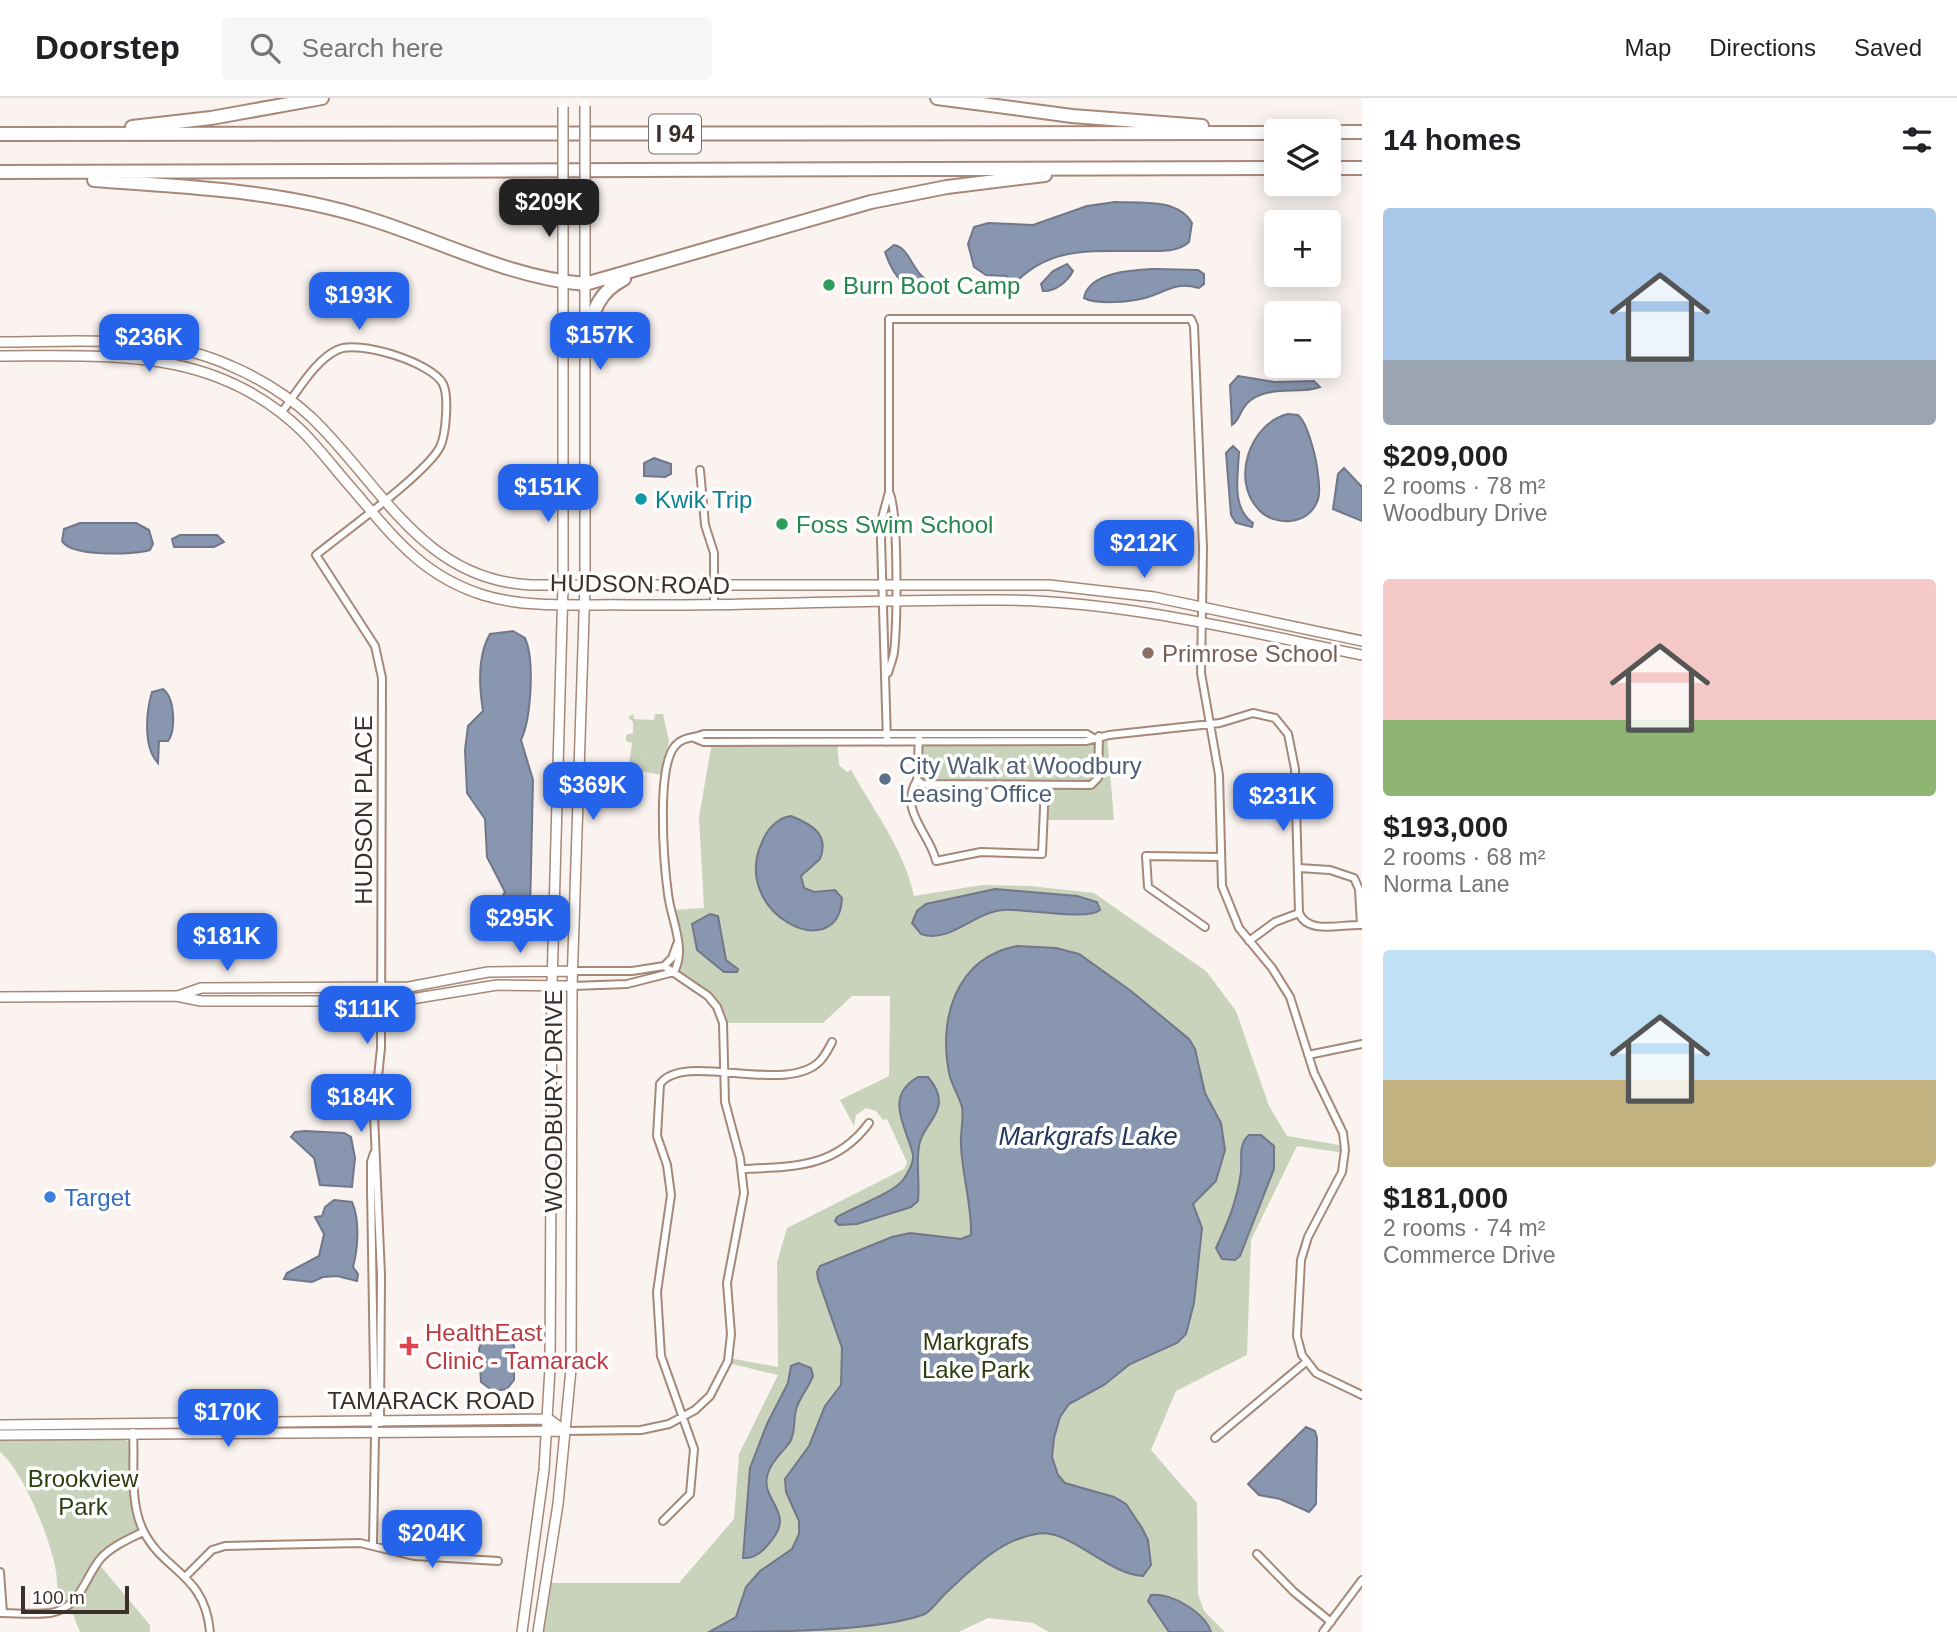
<!DOCTYPE html>
<meta charset="utf-8">
<style>
:root{--surface:#fff;--page:#f6f6f6;--text:#202124;--muted:#757577;--line:#e0e0e0;--accent:#2563eb}
body{margin:0;font-family:Helvetica,sans-serif;background:var(--page);color:var(--text);height:100vh;display:flex;flex-direction:column;font-size:26px;white-space:nowrap}
*{box-sizing:border-box;margin:0}
p{font-size:23px;color:var(--muted)}
.icon{flex:none;width:38px;height:38px;fill:none;stroke:currentColor;stroke-width:2;stroke-linecap:round;stroke-linejoin:round}
.map{position:relative;flex:1;overflow:hidden}
.sheet{display:flex;flex-direction:column;background:var(--surface);width:595px}
.sheet>*{flex:none}
.fabs{position:absolute;left:1264px;top:21px;display:grid;gap:14px}
.fabs a{display:grid;place-items:center;width:77px;height:77px;border-radius:7px;background:var(--surface);box-shadow:0 4px 18px #0003;font-size:35px}
.scale{position:absolute;left:21px;bottom:18px;width:108px;box-sizing:border-box;padding-left:7px;border:4px solid #3c302a;border-top:0;font-size:19px;line-height:24px;white-space:nowrap;color:#3c302a;-webkit-text-stroke:5px #fff;paint-order:stroke}
.price{position:absolute;translate:-50% -60px;padding:0 16px;border-radius:14px;background:var(--accent);color:#fff;font-size:23px;line-height:46px;filter:drop-shadow(0 2px 4px #0008)}
.price::after{content:'';position:absolute;left:50%;top:42px;width:21px;height:16px;margin-left:-10px;background:inherit;clip-path:polygon(0 0,100% 0,50% 100%)}
.price.current{background:#222;color:#fff}
ul{padding:0;list-style:none}
li{display:grid;align-content:center;gap:14px;height:371px;padding:0 21px}
li span{display:grid;place-items:center;height:217px;border-radius:7px;color:#555}
li>.icon{margin-inline-start:auto}
span .icon{width:126px;height:126px;fill:#fffc;stroke-width:1}
li b{font-size:30px}
h2{display:flex;justify-content:space-between;align-items:center;height:84px;padding:0 21px;font-size:30px}
header{display:flex;align-items:center;gap:42px;box-sizing:border-box;height:98px;padding:0 35px;background:var(--surface);border-bottom:2px solid var(--line)}
header strong{font-size:33px}
nav{display:flex;gap:38px;margin-inline-start:auto;font-size:24px}
.search{width:490px;height:63px;background:var(--page);display:flex;align-items:center;gap:18px;box-sizing:border-box;padding:0 24px;border-radius:7px;color:var(--muted);font-size:26px}
main{display:flex;flex:1;min-height:0}
.map>svg:first-child{display:block}
</style>
<header>
<strong>Doorstep</strong>
<div class="search"><svg class="icon" aria-label="search" viewBox="0 0 24 24"><circle cx="10" cy="10" r="6"/><path d="M15 15l6 6"/></svg>Search here</div>
<nav><a>Map</a><a>Directions</a><a>Saved</a></nav>
</header>
<main>
<div class="map">
<svg width="1362" height="1534" viewBox="0 0 1362 1534">
<rect width="100%" height="100%" fill="#faf3f0"/>
<path fill="#c9d3bb" d="M633,616L634,621L654,622L655,616H663L669,643L662,677L624,670V667H629L632,645L626,643V637L633,635V624L628,619Z
M1107,637L1114,722H1045V687H926L918,680L919,644L1086,643Z
M712,644H837L839,667L847,674L851,672C873,711 905,753 914,798L982,787L1030,788L1094,795L1206,873L1236,913L1269,1008L1287,1038L1345,1048V1055L1297,1048L1251,1142L1247,1257L1176,1293L1151,1352L1197,1405L1198,1496L1204,1513L1225,1534H1049L1033,1525L988,1520L959,1534H538L546,1485H679L734,1421L739,1356L778,1277L728,1265L729,1260L778,1269L777,1164L787,1130L904,1071L907,1064L887,1021L883,1022L876,1013L866,1010L856,1017L854,1028L840,1002L889,978L890,898H852L823,925H723L717,909L674,874L679,864L671,812L704,810L699,719Z
M0,1341H122L134,1346L136,1411L143,1434L115,1449L98,1465L150,1527V1534H80L69,1507L59,1512C57,1498 58,1482 55,1468C49,1438 23,1373 0,1354Z"/>
<path fill="#8896b0" stroke="#717788" stroke-width="2" d="M1115,104C1139,105 1178,100 1192,125L1189,144C1178,154 1162,153 1147,153C1095,154 1052,146 1014,186L1007,178L986,177L974,169L968,146L974,129L988,125L1033,127L1087,108Z
M894,147C912,150 912,180 935,186V192C907,198 893,178 885,154Z
M1067,166L1073,173C1068,183 1055,194 1043,193L1041,186L1053,173Z
M1156,171L1198,172L1204,176V186L1199,190C1173,183 1168,194 1145,200C1130,204 1097,207 1084,200C1089,173 1135,172 1156,171Z
M1238,278L1275,284L1314,283L1320,289C1302,296 1279,289 1260,297C1239,305 1242,321 1232,327L1230,287Z
M1288,316L1298,317C1308,325 1317,363 1318,377C1319,385 1321,395 1317,404C1308,427 1275,429 1259,412C1230,382 1250,325 1288,316Z
M1233,348L1239,354C1238,378 1231,410 1253,425L1252,429L1236,425L1231,417L1226,355Z
M654,360L671,366V376L665,379L644,378V365Z
M1344,370L1362,389V423L1333,411L1338,376Z
M136,425L149,432L153,446L150,452C133,457 71,459 62,443L64,431L80,425Z
M180,437H217L224,444L214,449H174L172,441Z
M513,533L525,540C535,562 531,621 521,642L533,682L530,813L523,829L496,842L491,839L488,821L505,794L487,759L485,721L467,695L465,652L468,628L483,613C479,588 477,558 490,536Z
M163,591C175,600 176,632 168,643H159L158,665C143,649 146,614 152,594Z
M791,718C811,726 830,736 820,761L801,778L804,790L814,794L835,792L842,800C839,870 727,815 763,742C768,730 778,720 791,718Z
M995,791L1077,798L1097,804L1100,812C1088,823 1024,810 1003,812C974,814 950,846 921,836L912,825L917,813L926,806Z
M710,816L718,818L726,862L738,871L737,874H724L697,852L692,826Z
M1017,848L1056,850L1079,856L1131,893L1189,941L1195,951L1205,995L1221,1025L1225,1052L1216,1083L1193,1106L1202,1130L1194,1205L1186,1236L1177,1245L1130,1266L1104,1287L1069,1306L1060,1319L1054,1340L1052,1359L1058,1377L1065,1385L1114,1399L1126,1406L1142,1430L1148,1442L1151,1467L1143,1478C1106,1476 1069,1429 1036,1436C1000,1442 973,1470 948,1493C940,1500 934,1510 925,1516C878,1534 765,1534 709,1534L736,1519L746,1489L760,1473L792,1451L799,1436V1423L786,1394L785,1381L809,1348L825,1308L841,1287L842,1250L818,1181L817,1174L820,1168L892,1139L910,1135L961,1141L971,1137C972,1107 962,1077 961,1047C960,1034 964,1022 962,1009C959,998 953,989 950,979C937,923 955,860 1017,848Z
M918,979H928C956,1012 922,1024 919,1048C916,1067 920,1085 918,1103L911,1109L857,1126L839,1127L835,1123L837,1119C854,1109 893,1095 903,1082C908,1075 914,1065 913,1057C908,1032 882,999 918,979Z
M305,1033L344,1035L351,1039L355,1060L352,1089L320,1087L314,1060L291,1039L295,1034Z
M1249,1037H1261L1274,1048V1071L1240,1158L1235,1162L1222,1161L1216,1150C1228,1124 1237,1103 1241,1074C1242,1061 1238,1046 1249,1037Z
M334,1102L352,1104C360,1122 358,1151 353,1169L358,1176L357,1183L337,1178L323,1179L312,1184L284,1181L287,1175L319,1158L324,1136L315,1119L322,1118L325,1109Z
M499,1238L508,1240L514,1246V1282L507,1291L493,1293L481,1284L479,1251L483,1240Z
M798,1265L811,1270L813,1278C809,1290 799,1299 796,1312C793,1323 796,1333 790,1344C783,1354 772,1362 768,1375C758,1405 801,1413 766,1449C760,1456 753,1461 743,1460L750,1370L767,1326L788,1285L791,1268Z
M1306,1329L1315,1333L1317,1340L1316,1406L1309,1414L1280,1401L1259,1397L1248,1386Z
M1151,1497C1171,1494 1205,1515 1211,1534H1169L1148,1503Z"/>
<g fill="none" stroke-linecap="round" stroke-linejoin="round">
<defs>
<path id="street" d="M281,315C297,295 314,263 337,252C358,241 433,265 443,286C449,298 446,337 440,349C426,376 344,434 316,457L375,548L382,580L381,950L374,1017L381,1177L380,1325
M700,372L705,427L714,455V507
M888,575C890,568 893,561 894,554C897,529 899,412 889,394
M694,640L704,644L1086,643L1109,637L1220,625L1253,615L1275,620L1288,636L1295,671L1299,815C1308,837 1341,826 1361,827L1359,791L1354,780L1330,772L1299,770
M919,640L917,682L923,686L1091,687L1098,680L1099,638
M887,644L881,442L882,420L889,394V221H1191L1194,228L1203,450L1201,575L1219,677L1222,788L1239,830L1272,870L1290,899L1314,975L1343,1035L1345,1052L1342,1074L1308,1139L1301,1162L1297,1238L1302,1257L1316,1275L1362,1297
M917,682C898,713 930,735 936,763L981,754L1042,756L1045,687
M1205,829L1148,789L1146,758L1220,759
M1249,843L1275,824L1299,815
M664,868L672,860L677,846
M572,888L627,886L674,874C687,850 671,822 668,796C664,767 656,670 675,648C682,639 694,640 704,636H1087L1092,639
M1308,957L1362,946
M742,1071C793,1069 836,1070 869,1025
M565,1333L641,1332L669,1326L695,1312L710,1298L728,1263L731,1236L727,1185L744,1095L740,1060L725,1004L723,925L717,909L708,898L664,868L632,873H573
M133,1334C135,1365 129,1403 143,1432C163,1474 205,1475 210,1534
M1215,1340L1306,1264
M663,1423L690,1396L694,1351L661,1258L657,1194L671,1097L667,1067L657,1038L660,986C684,952 788,999 821,962C825,957 829,950 832,944
M373,1446L375,1337L371,1090V1064L374,1055
M1257,1456L1294,1494L1331,1524
M0,1474L3,1515
M186,1478L212,1452L225,1448L360,1445L414,1458L498,1463
M0,1515C16,1515 34,1517 50,1515C81,1510 84,1480 101,1460C112,1448 129,1441 143,1434
M1323,1534L1362,1482"/>
<path id="secondary" d="M0,244C76,244 159,235 231,268C259,280 288,298 311,319C381,386 422,482 531,487H1049L1154,499L1362,543
M0,258C111,258 215,249 302,333C321,352 337,374 355,394C394,440 423,478 483,497C528,511 582,506 629,507C753,508 877,501 1001,502C1123,503 1243,533 1362,557
M178,898L201,890L409,889L488,874L573,873
M0,899L176,898L201,903H399L497,887L572,888
M0,1327L549,1321L565,1333
M0,1337L565,1333
M522,1534L544,1372L550,1270L552,887L563,487V98
M538,1534L558,1406L571,1271L572,888L585,487V98"/>
<path id="highway" d="M937,0L1072,18L1202,28
M132,29L211,20L322,0
M1328,34H1362
M0,36L1276,35
M1328,70H1362
M0,74L1276,70
M94,82C185,89 279,92 367,120C439,142 510,180 585,186L871,104L947,89L1045,77
M586,240C593,214 598,194 624,181"/>
</defs>
<use href="#street" stroke="#a68879" stroke-width="10"/>
<use href="#secondary" stroke="#a68879" stroke-width="12"/>
<use href="#highway" stroke="#a68879" stroke-width="16"/>
<use href="#street" stroke="#fff" stroke-width="6"/>
<use href="#secondary" stroke="#fff" stroke-width="9"/>
<use href="#highway" stroke="#fff" stroke-width="12"/>
<defs>
<path id="secondary-bridge" d="M585,8V98
M563,9V98"/>
</defs>
<use href="#secondary-bridge" stroke="#a68879" stroke-width="12" stroke-linecap="butt"/>
<use href="#secondary-bridge" stroke="#fff" stroke-width="9"/>
</g>
<g fill="#2e9e5b" stroke="#fff" stroke-width="2.5">
<circle cx="829" cy="187" r="7"/>
<circle cx="782" cy="426" r="7"/>
</g>
<circle fill="#0f9aa8" stroke="#fff" stroke-width="2.5" cx="641" cy="401" r="7"/>
<circle fill="#8d6e63" stroke="#fff" stroke-width="2.5" cx="1148" cy="555" r="7"/>
<circle fill="#5c6f8a" stroke="#fff" stroke-width="2.5" cx="885" cy="681" r="7"/>
<circle fill="#3f7fe0" stroke="#fff" stroke-width="2.5" cx="50" cy="1099" r="7"/>
<path fill="#e0444e" stroke="#fff" stroke-width="2.5" d="M405.5 1237.5h7v7h7v7h-7v7h-7v-7h-7v-7h7z"/>
<g text-anchor="middle" dominant-baseline="central" stroke-width="7" stroke-linejoin="round" paint-order="stroke">
<rect fill="#fff" stroke="#766e6a" stroke-width="2" x="649" y="16.5" width="52" height="39" rx="5"/>
<g font-size="23" font-weight="bold" fill="#3c302a">
<text x="675" y="36">I 94</text>
</g>
<g font-size="24" fill="#27864d" stroke="#fff" text-anchor="start">
<text x="843" y="187">Burn Boot Camp</text>
<text x="796" y="426">Foss Swim School</text>
</g>
<g font-size="24" fill="#0d838f" stroke="#fff" text-anchor="start">
<text x="655" y="401">Kwik Trip</text>
</g>
<g font-size="24" fill="#3c302a" stroke="#fff">
<text transform="translate(640 486) rotate(1)">HUDSON ROAD</text>
<text transform="translate(363 712) rotate(-90)">HUDSON PLACE</text>
<text transform="translate(553 1003) rotate(-90)">WOODBURY DRIVE</text>
<text x="431" y="1302">TAMARACK ROAD</text>
</g>
<g font-size="24" fill="#785e54" stroke="#fff" text-anchor="start">
<text x="1162" y="555">Primrose School</text>
</g>
<g font-size="24" fill="#4e5e75" stroke="#fff" text-anchor="start">
<text x="899" y="667">City Walk at Woodbury<tspan x="899" dy="28">Leasing Office</tspan></text>
</g>
<g font-size="24" fill="#366cbe" stroke="#fff" text-anchor="start">
<text x="64" y="1099">Target</text>
</g>
<g font-size="24" fill="#be3a42" stroke="#fff" text-anchor="start">
<text x="425" y="1234">HealthEast<tspan x="425" dy="28">Clinic - Tamarack</tspan></text>
</g>
<g font-size="24" fill="#2f3e11" stroke="#fff">
<text x="976" y="1243">Markgrafs<tspan x="976" dy="28">Lake Park</tspan></text>
<text x="83" y="1380">Brookview<tspan x="83" dy="28">Park</tspan></text>
</g>
<g font-size="26" font-style="italic" fill="#23375c" stroke="#fff">
<text x="1088" y="1038">Markgrafs Lake</text>
</g>
</g>
</svg>
<div class="fabs">
<a><svg class="icon" aria-label="layers" viewBox="0 0 24 24"><path d="M12 4l9 5-9 5-9-5zM3 14l9 5 9-5"/></svg></a>
<a>+</a>
<a>−</a>
</div>
<div class="scale">100 m</div>
<b class="price current" style="left:549px;top:141px">$209K</b>
<b class="price" style="left:359px;top:234px">$193K</b>
<b class="price" style="left:600px;top:274px">$157K</b>
<b class="price" style="left:149px;top:276px">$236K</b>
<b class="price" style="left:548px;top:426px">$151K</b>
<b class="price" style="left:1144px;top:482px">$212K</b>
<b class="price" style="left:593px;top:724px">$369K</b>
<b class="price" style="left:1283px;top:735px">$231K</b>
<b class="price" style="left:520px;top:857px">$295K</b>
<b class="price" style="left:227px;top:875px">$181K</b>
<b class="price" style="left:367px;top:948px">$111K</b>
<b class="price" style="left:361px;top:1036px">$184K</b>
<b class="price" style="left:228px;top:1351px">$170K</b>
<b class="price" style="left:432px;top:1472px">$204K</b>
</div>
<section class="sheet">
<h2>14 homes<svg class="icon" aria-label="filters" viewBox="0 0 24 24"><path d="M4 7h16M4 17h16"/><circle cx="9" cy="7" r="2"/><circle cx="15" cy="17" r="2"/></svg></h2>
<ul>
<li><span style="background:linear-gradient(#a9c7e8 70%,#9aa5b1 0)"><svg class="icon" aria-label="home" viewBox="0 0 24 24"><path d="M3 11l9-7 9 7M6 9v11h12V9"/></svg></span><div><b>$209,000</b><p>2 rooms · 78 m²</p><p>Woodbury Drive</p></div></li>
<li><span style="background:linear-gradient(#f6c9c9 65%,#8fb573 0)"><svg class="icon" aria-label="home" viewBox="0 0 24 24"><path d="M3 11l9-7 9 7M6 9v11h12V9"/></svg></span><div><b>$193,000</b><p>2 rooms · 68 m²</p><p>Norma Lane</p></div></li>
<li><span style="background:linear-gradient(#bfe0f5 60%,#c2b280 0)"><svg class="icon" aria-label="home" viewBox="0 0 24 24"><path d="M3 11l9-7 9 7M6 9v11h12V9"/></svg></span><div><b>$181,000</b><p>2 rooms · 74 m²</p><p>Commerce Drive</p></div></li>
</ul>
</section>
</main>
